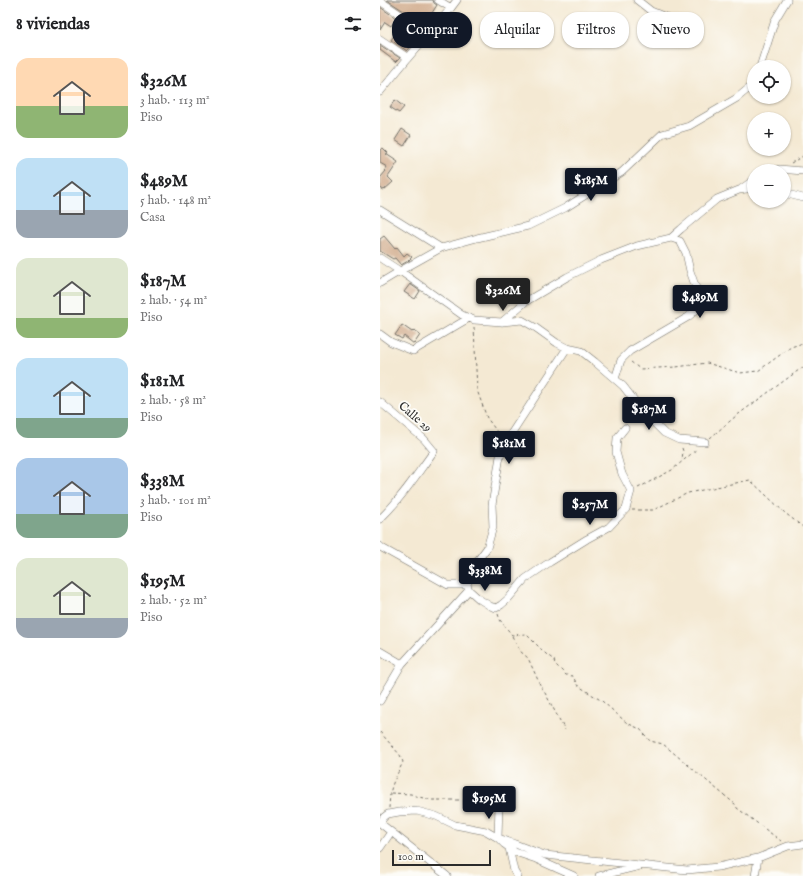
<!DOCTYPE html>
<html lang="es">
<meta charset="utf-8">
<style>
:root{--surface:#fff;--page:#f6f6f6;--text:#202124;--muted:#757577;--accent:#111827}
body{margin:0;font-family:"IM FELL English",serif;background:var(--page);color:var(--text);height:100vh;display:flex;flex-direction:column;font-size:15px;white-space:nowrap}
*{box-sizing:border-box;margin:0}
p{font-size:13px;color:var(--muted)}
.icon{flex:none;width:22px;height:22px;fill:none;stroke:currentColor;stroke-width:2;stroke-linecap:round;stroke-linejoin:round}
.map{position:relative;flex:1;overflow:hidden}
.panel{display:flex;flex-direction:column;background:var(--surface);width:380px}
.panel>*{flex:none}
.top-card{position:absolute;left:12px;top:12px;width:351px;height:36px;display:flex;gap:8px}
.fabs{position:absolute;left:367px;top:60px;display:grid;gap:8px}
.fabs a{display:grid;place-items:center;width:44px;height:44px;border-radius:50%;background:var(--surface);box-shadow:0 1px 3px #0004;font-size:20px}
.scale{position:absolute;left:12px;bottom:10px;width:99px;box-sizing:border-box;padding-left:4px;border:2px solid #2b2b2b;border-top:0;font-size:11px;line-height:14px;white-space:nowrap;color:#2b2b2b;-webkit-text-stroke:3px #fdfcf7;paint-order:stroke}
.price{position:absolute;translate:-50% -34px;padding:0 9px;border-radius:4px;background:var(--accent);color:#fff;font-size:13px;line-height:26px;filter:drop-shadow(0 1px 2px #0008)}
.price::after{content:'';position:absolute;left:50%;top:24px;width:12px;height:9px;margin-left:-6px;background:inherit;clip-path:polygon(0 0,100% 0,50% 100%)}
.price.selected{background:#222;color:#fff}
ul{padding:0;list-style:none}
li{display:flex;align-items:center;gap:12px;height:100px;padding:0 16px}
li span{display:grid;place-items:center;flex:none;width:112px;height:80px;border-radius:12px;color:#555}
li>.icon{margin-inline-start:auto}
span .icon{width:48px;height:48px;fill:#fffc;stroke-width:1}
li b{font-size:17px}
h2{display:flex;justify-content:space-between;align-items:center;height:48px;padding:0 16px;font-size:17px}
.pill{padding:0 14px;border-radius:16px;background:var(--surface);box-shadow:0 1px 3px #0004;font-size:14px;line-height:36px}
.pill.selected{background:var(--accent);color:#fff}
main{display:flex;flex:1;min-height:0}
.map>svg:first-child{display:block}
</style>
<main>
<section class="panel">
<h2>8 viviendas<svg class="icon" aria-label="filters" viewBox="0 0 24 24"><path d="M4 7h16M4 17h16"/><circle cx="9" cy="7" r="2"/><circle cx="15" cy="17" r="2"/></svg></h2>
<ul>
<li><span style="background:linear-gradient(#ffd9b3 60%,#8fb573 0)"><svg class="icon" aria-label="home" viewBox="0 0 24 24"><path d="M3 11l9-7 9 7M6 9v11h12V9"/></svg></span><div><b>$326M</b><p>3 hab. · 113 m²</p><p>Piso</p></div></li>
<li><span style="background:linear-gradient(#bfe0f5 65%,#9aa5b1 0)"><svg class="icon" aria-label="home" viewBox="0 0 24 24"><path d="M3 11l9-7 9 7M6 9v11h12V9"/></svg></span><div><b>$489M</b><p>5 hab. · 148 m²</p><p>Casa</p></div></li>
<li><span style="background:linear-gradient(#dfe7d0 75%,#8fb573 0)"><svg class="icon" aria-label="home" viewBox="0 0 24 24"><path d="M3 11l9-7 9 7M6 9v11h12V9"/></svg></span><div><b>$187M</b><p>2 hab. · 54 m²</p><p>Piso</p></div></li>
<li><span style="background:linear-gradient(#bfe0f5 75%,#7fa58c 0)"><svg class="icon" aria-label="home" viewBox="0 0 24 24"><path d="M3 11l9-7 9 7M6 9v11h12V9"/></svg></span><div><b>$181M</b><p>2 hab. · 58 m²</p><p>Piso</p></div></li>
<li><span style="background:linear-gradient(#a9c7e8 70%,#7fa58c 0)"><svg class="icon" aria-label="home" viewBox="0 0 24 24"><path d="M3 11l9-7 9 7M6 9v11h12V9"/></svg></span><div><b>$338M</b><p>3 hab. · 101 m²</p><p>Piso</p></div></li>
<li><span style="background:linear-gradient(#dfe7d0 75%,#9aa5b1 0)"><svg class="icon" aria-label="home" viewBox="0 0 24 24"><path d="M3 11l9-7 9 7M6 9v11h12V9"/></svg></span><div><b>$195M</b><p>2 hab. · 52 m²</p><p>Piso</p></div></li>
</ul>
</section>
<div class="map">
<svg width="423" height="876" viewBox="0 0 423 876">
<rect width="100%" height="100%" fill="#fdfcf7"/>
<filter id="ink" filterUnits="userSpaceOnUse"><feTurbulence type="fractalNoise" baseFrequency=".025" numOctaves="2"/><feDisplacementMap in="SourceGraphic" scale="8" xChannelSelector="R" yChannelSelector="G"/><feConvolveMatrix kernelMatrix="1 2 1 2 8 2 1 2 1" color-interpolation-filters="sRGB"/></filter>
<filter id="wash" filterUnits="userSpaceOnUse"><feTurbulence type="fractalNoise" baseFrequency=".012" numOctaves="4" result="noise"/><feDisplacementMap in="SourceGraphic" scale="16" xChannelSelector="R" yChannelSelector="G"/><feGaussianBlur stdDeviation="0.9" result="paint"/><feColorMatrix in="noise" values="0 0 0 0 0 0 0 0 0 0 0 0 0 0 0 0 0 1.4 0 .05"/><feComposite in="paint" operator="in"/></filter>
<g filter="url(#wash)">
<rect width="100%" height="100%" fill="#f4e9d3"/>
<g id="blocks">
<path fill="#d0aa8b" d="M7,0H53L54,3L57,5L50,16L55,19L50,25L44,20L42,23Z
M0,7L16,18L11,26L5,22L0,30Z
M30,27L41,35L27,51L11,40L15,34L21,39Z
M0,45L20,58L16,62L0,50Z
M15,100L24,107L19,113L10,107Z
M22,129L31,135L24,146L15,140Z
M3,148L8,153L6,154L18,162L8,177L13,182L4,190L0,188V178L6,171L5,170L7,167L0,163V150Z
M4,236L15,249L17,247L24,256L27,253L32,257L28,261L21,265L15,258L13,259L0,251V239Z
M30,284L40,291L35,299L24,292Z
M22,325L32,332L34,330L40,335L34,344L24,336L22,339L15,335Z"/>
</g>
</g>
<g filter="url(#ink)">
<use href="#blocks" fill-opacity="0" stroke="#716e66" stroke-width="1"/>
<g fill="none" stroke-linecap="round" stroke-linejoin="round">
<defs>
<path id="street" d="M58,0L71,8
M257,0L271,11L288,18
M0,1L49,34
M0,39L28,58
M380,67L395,20L407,0
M0,92L28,58L71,8L77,0
M393,171L399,169L423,171
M361,189L374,180
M404,193L423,198
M0,210L61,248
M0,258L20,271L82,315L94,320L122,322L142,320L156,328L177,343L187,348L201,351L215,362L243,386L264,413L284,433L299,440L325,442
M0,283L20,271L61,248L97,238L148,226L185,208L242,172L282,134L309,126L357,98L374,84
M122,322L145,302L187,277L221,260L257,246L291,238L301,229L337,199L359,190L374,188
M0,334L11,342L33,351L89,318
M187,348L125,443L120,456L112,505L113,527L107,548L95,564L90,574L87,585L89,590L99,599L110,606L116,608L121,605L128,599L145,579L170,562L207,539L229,527L246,509L251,491L242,474L236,452L237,438L245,428
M235,379L241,360L250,351L308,317L315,311L318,302L316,288L310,271L306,253L300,241L291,238
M0,402L44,439L54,451C37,474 21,499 0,519
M0,546L2,548L68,585H87
M0,651L22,664
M0,701L22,664L89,590
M87,802L119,804L118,838C134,843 149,850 165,855L307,870L338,867L378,858L408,846L423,844
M0,823L4,817L8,814L19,812L37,811L56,816L75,825L106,831L118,838L124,844L135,852L156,859L194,876
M0,823L67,876
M0,848L11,832
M129,848L134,871L137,876
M219,876L260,866
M375,876L378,858"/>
</defs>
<use href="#street" stroke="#716e66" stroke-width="8"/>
<path stroke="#716e66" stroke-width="1" stroke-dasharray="3 3" stroke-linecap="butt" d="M411,163L423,156
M94,327L97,390L107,418L120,436
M251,362L260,369L296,367L327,363L360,373L378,371L411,347L423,343
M330,438L356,416L423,367
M302,448L303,451L302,460
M258,488L292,470L317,449
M252,510H273L308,493L370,480L405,513L423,527
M118,614L120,620L132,635L146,634L166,654L174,660L175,664L186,675L193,676L197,685L222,701L247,723L260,729L270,741L283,744L333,786L355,804L357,808L401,841
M132,636L140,651L148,658L162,689L165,693L185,730
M0,732L20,755L23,762L13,783L10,793L9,808
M11,793L31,794L39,797L52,800H80"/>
<use href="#street" stroke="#fff" stroke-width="7"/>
</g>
</g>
<g text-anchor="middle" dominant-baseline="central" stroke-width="3.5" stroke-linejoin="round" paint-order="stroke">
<g font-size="12" fill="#2b2b2b" stroke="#fdfcf7">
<text transform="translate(35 417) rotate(41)">Calle 29</text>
</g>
</g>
</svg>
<div class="fabs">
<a><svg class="icon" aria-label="locate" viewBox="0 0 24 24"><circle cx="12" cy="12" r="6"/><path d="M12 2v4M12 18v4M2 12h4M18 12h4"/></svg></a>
<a>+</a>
<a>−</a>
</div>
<div class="scale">100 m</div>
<b class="price" style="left:211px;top:202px">$185M</b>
<b class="price selected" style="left:123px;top:312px">$326M</b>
<b class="price" style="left:320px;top:319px">$489M</b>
<b class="price" style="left:269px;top:431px">$187M</b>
<b class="price" style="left:129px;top:465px">$181M</b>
<b class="price" style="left:210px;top:526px">$257M</b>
<b class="price" style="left:105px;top:592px">$338M</b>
<b class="price" style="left:109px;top:820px">$195M</b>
<div class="top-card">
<a class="pill selected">Comprar</a>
<a class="pill">Alquilar</a>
<a class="pill">Filtros</a>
<a class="pill">Nuevo</a>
</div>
</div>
</main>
